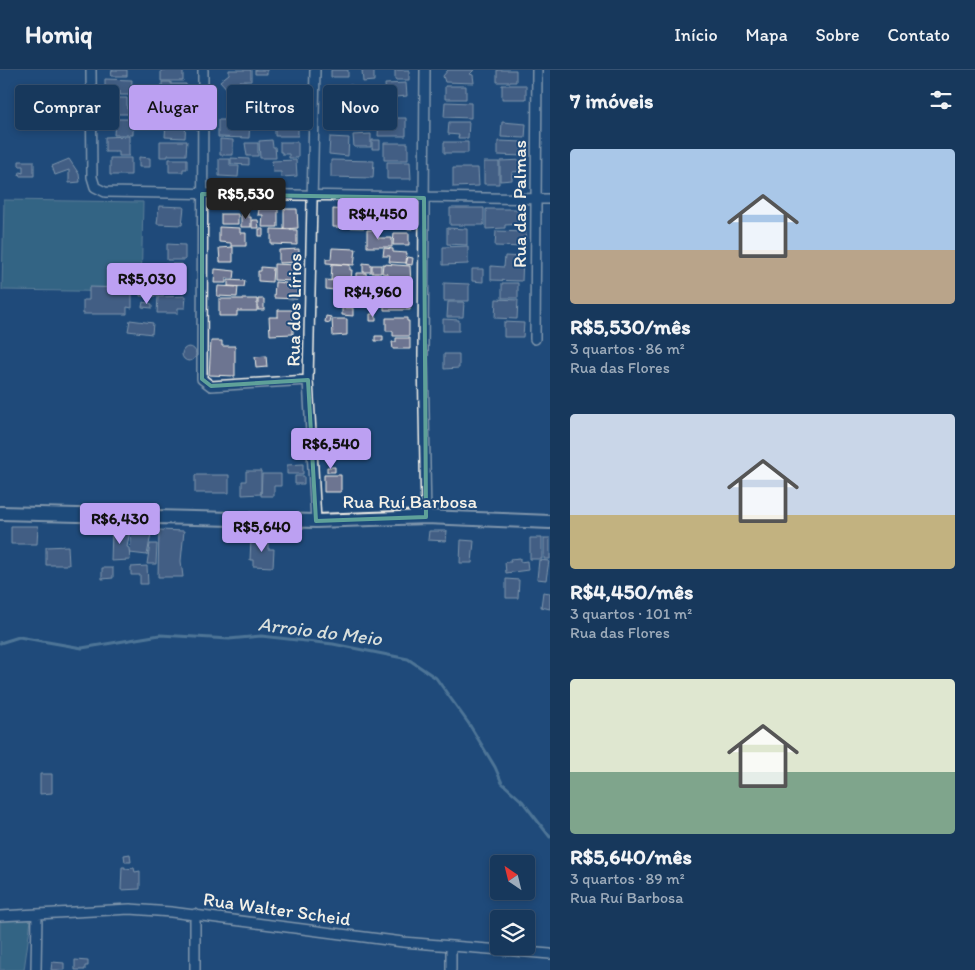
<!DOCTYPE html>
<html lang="pt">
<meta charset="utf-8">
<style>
:root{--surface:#17385c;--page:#203f62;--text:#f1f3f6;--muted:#9eacbb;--line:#365272;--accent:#bca0f2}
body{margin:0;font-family:Itim,sans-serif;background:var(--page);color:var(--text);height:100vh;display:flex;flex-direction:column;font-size:19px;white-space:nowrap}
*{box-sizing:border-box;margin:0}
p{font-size:16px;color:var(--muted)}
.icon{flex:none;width:28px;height:28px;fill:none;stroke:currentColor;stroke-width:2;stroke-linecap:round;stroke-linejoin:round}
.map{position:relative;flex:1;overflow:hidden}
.side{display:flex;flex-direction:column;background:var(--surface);width:425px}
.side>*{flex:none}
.guide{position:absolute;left:15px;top:15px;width:460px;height:45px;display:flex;gap:10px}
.needle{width:32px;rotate:325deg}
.buttons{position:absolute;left:490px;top:785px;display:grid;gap:10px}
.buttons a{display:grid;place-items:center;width:45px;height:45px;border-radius:5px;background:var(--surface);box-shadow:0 2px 8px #0003,0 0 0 1px var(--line);font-size:25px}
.price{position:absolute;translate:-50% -42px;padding:0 11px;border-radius:5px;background:var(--accent);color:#111;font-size:16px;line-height:32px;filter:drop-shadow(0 1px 2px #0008)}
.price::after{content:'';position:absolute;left:50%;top:30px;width:15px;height:11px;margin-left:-8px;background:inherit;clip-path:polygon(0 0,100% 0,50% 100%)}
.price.current{background:#222;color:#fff}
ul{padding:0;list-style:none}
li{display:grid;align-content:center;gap:10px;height:265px;padding:0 20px}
li span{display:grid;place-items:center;height:155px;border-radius:5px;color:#555}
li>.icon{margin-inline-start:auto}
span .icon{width:90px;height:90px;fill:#fffc;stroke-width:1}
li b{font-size:21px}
h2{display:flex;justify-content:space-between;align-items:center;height:60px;padding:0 20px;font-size:21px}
.chip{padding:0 18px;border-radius:5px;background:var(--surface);box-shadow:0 2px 8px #0003,0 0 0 1px var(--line);font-size:18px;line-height:45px}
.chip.current{background:var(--accent);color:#111}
header{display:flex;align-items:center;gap:30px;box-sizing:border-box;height:70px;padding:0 25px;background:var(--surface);border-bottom:1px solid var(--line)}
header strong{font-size:24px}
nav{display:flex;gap:28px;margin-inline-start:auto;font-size:18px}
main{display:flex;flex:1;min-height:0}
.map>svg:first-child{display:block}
</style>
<header>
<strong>Homiq</strong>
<nav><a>Início</a><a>Mapa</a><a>Sobre</a><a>Contato</a></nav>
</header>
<main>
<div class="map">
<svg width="550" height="900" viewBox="0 0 550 900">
<rect width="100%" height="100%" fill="#1f4a7a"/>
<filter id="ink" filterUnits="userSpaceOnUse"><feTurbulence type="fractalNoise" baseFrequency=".02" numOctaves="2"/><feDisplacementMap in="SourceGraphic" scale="10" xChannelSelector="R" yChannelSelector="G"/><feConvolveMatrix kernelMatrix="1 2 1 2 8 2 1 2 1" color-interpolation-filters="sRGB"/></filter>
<g filter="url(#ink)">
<path fill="#4e8391" stroke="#a1babc" d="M4,130L143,132L141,222L2,220Z
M31,850L24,900H0V850Z"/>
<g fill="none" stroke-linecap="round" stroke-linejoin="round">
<path stroke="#87a8b9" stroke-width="3" d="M0,573L19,567L82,578L160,565L229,569L261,566L333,574L408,589L436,608L469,654L495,697L502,713L522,731L550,767"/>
</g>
<path fill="#6d7491" stroke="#f4f1e8" d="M112,0H127V6H111Z
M161,0H183V11H161Z
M229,0H251V11H240L229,21L220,11L229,4Z
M255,0H267V4H255Z
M331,0H348V7H331Z
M362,0H374V11L363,12Z
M395,0H409V10H395Z
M448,0H474L470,4L473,5L474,13L445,12L443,6Z
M497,0H516V12H497Z
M105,9L132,10L131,25H120V21H105Z
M162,12H171V14H186L187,28L162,29Z
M406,13L407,26L386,28L385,14Z
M352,15V31L332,32L331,16Z
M502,15H526V29H502Z
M445,16H466V29H445Z
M107,28H127V39H134V44H107Z
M187,31V48H168V32Z
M251,31L258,32L257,50L246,49V40H251Z
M261,32L296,33L295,46L261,45Z
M445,32L471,33V48L444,47Z
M328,34H342V47L328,46Z
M379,48H406V66H378Z
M115,49H131V54H133V65H114Z
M218,50H250L249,68L218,67Z
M166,51H186L185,68L165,67Z
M275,52H298V66H275Z
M449,52H469L468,68H458L459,65L448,64Z
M502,52L526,54L525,68L501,67Z
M371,64V77H354L353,65Z
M129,66V86H119V82H105V67Z
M330,67L349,68L348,86L329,84Z
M220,69L233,70V85H220Z
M272,70L273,77H275L276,88H260L259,71Z
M372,70H380V79H372Z
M160,71H187L186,85H168V87H160Z
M498,71L523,72V86L498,85Z
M280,72H298V88H289V84H282V82H280Z
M444,72H468V83H444Z
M245,73H258V86H247Z
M384,73H408V90H384Z
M139,87L150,88V97H139Z
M110,88H131V105H110Z
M231,88L249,89V95L231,94Z
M69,89L79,104L80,112L69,113V100L55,105L52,96Z
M169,89H187V99H183V102H169Z
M219,89H230V96H239L238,107L219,106Z
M296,90L297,106L281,107V102H273L272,91Z
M331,90L374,91L373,108L331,107Z
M524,90V101L512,102V110L500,111V91Z
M19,91H34V106H19L20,102L23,103V96H19Z
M387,92H410L411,109H387Z
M484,92H499V114H484Z
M453,98H478L479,116L453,117Z
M159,136L184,137L182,155L157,154Z
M450,138H484V155H450Z
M259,139H278V157H262L263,145H258Z
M284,139H297L298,158L284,159Z
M333,139L346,140L347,144L352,145V139H366L365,158L333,157Z
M377,139L413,140L412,159L376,157Z
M486,139H523L524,154L505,155V158L486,159Z
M241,143H248V147H251V157H241Z
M221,144H238V154H221Z
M252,150H258L259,158H252Z
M219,157L240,158V163H246V176H231V173L219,172Z
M447,158L467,159V175L447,174Z
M259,159H263V166H259Z
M271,159L297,160V175L271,174Z
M367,160H378V168H392V177H367Z
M496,161L526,162L525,177L495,176Z
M394,163H409V175H393Z
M167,174L185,175V190H167Z
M468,176V194L443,195V177Z
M233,177V192H220L219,178Z
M332,178L356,179L354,195L326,193V189H331Z
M384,178L393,179V182L407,183L406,193L389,192L390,186H383Z
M299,179V192L279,193V180Z
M505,186L523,187L522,211L491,210V196L504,197Z
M408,187L413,188L412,195L406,194Z
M363,193L371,194V202H363Z
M159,194H182V216H170L171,210L159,208Z
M274,194L298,195V205H294V211L274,210Z
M332,194L350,195V200H352L351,211L331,210Z
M383,194L410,196L411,213L387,210L388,204L382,203Z
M372,195H381V203H372Z
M261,197L273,198L272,212L258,211V201H261Z
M215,199L235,201L234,209L226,208V213H214Z
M472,199H483V212L472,211Z
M356,203H366L367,212L356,213Z
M140,207H158V226H140Z
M228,210L245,211L244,217L228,216Z
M326,210L354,213V215L360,216L358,231L348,230L349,226H345V229L334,228V220L326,219Z
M275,212L286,213V217H297V229L274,228Z
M444,213L469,214V231H444Z
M502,213H518V228H502Z
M218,216L238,217L237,227L217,226Z
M89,217L127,218V222H132V238L127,237V244H83V230H89Z
M186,226L185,238H178V243H157L158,227Z
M219,229H257V241H237V246H219Z
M258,229H264V240H258Z
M384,229L410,230V240H384Z
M496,229L518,230L517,249L495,248Z
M143,232L152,234V238L142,237Z
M448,232H464L463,247H447Z
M342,238H353V246L342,245Z
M278,240H293V264L270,265L269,247H278Z
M370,244H376V251H370Z
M326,246L331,247L330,253L325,252Z
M386,248H407V251H409V266H393V261H386Z
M332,249H347V265L333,266Z
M443,249L459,250V261H443Z
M130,250L153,253L152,264L128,261Z
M504,252L524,253L523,267H504Z
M375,266H383V271H375Z
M396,268H410V279H393L392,272H396Z
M211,271H222V276H235V306L209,305Z
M182 284a7 7 0 1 1 14 0a7 7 0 1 1-14 0Z
M444,284H459V298L444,299Z
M266,286L267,297L256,298L255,287Z
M303,394V404H287V395Z
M327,397H335V402H327Z
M246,401H261V424L242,425V411H246Z
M262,404H281V416H274V426H261Z
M195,405H229V423H195Z
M324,405H341V422H324Z
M295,406H304V414H295Z
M11,456H38L37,474H11Z
M132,459H152L147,485L130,483Z
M112,460H130L127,477L129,478L130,490L111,491Z
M159,460L184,461L181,491L183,507H158Z
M429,461H447L446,471L428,470Z
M530,468H542V489H530Z
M544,468H550V489H544Z
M251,469H268V479H274L273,497L253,496V490H250Z
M461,470L474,471L472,493H460Z
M150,474H157L156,494H147Z
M68,476L69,495H46V477Z
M520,488V492L527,491L528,500L506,503L505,492H511L510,489Z
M539,490L549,491L546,510L537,509Z
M147,496L148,514H140V505H131V497Z
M102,498H113V508L102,509Z
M506,509L519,510L518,528H506Z
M543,522L550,523V539L541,537Z
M40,704H52V723L40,724Z
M130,784L131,792H125L124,785Z
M122,797H125V799L134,798L135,802L140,801V819L121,820Z
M75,890L88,891V896H85V900H75Z
M52,892L64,893V900H51Z"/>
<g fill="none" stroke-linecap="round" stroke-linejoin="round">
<defs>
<path id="minor" d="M91,0L92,107L95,117L105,122L550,129
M203,0L202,309L211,316L308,310
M315,0L308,310L316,451
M425,0L423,286L426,447
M535,269L537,0
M195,844V900
M0,846L130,839L171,842L403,872L550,884
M451,876V900
M36,900L37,844"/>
<path id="secondary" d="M0,443L316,451L426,447L550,452"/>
</defs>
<use href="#minor" stroke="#f4f1e8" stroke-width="12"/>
<use href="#secondary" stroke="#f4f1e8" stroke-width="16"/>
<use href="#minor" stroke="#1f4a7a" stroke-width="9"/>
<use href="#secondary" stroke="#1f4a7a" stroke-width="12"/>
</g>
</g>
<path d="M0 0H550V900H0ZM202,124L424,128L426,447L316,451L308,310L211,316L202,309Z" fill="#1f4a7a" fill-opacity=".55" fill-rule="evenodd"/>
<path fill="none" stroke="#5fa199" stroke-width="4" stroke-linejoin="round" d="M202,124L424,128L426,447L316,451L308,310L211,316L202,309Z"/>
<g text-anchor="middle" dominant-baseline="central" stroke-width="4" stroke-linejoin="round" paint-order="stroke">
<g font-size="19" fill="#f4f1e8" stroke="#1f4a7a">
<text transform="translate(519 134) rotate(-90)">Rua das Palmas</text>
<text transform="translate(294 240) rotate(-89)">Rua dos Lírios</text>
<text x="410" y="431">Rua Ruí Barbosa</text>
<text transform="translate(277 839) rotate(8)">Rua Walter Scheid</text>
</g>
<g font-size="20" font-style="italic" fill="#d9dfdc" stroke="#1f4a7a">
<text transform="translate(320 561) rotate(7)">Arroio do Meio</text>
</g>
</g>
</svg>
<div class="buttons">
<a><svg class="needle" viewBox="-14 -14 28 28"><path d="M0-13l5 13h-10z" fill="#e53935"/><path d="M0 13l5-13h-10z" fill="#9eacbb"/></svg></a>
<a><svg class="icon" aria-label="layers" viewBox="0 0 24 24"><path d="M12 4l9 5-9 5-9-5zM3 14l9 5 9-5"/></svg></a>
</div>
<b class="price current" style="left:246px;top:150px">R$5,530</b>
<b class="price" style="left:378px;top:170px">R$4,450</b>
<b class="price" style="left:147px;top:235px">R$5,030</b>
<b class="price" style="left:373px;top:248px">R$4,960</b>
<b class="price" style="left:331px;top:400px">R$6,540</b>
<b class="price" style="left:120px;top:475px">R$6,430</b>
<b class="price" style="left:262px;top:483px">R$5,640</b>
<div class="guide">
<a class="chip">Comprar</a>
<a class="chip current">Alugar</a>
<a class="chip">Filtros</a>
<a class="chip">Novo</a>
</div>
</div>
<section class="side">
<h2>7 imóveis<svg class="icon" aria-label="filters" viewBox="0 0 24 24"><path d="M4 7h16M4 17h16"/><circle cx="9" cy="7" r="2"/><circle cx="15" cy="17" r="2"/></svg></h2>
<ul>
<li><span style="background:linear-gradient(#a9c7e8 65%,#b9a48a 0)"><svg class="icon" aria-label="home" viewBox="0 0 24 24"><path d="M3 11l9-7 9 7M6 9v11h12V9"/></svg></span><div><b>R$5,530/mês</b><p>3 quartos · 86 m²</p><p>Rua das Flores</p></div></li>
<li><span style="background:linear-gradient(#c9d6e8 65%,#c2b280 0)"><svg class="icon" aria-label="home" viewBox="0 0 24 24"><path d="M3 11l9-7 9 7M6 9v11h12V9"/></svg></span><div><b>R$4,450/mês</b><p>3 quartos · 101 m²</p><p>Rua das Flores</p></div></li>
<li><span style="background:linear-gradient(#dfe7d0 60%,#7fa58c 0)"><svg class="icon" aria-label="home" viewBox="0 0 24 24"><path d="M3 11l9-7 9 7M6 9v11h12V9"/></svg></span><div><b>R$5,640/mês</b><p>3 quartos · 89 m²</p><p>Rua Ruí Barbosa</p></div></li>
</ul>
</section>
</main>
